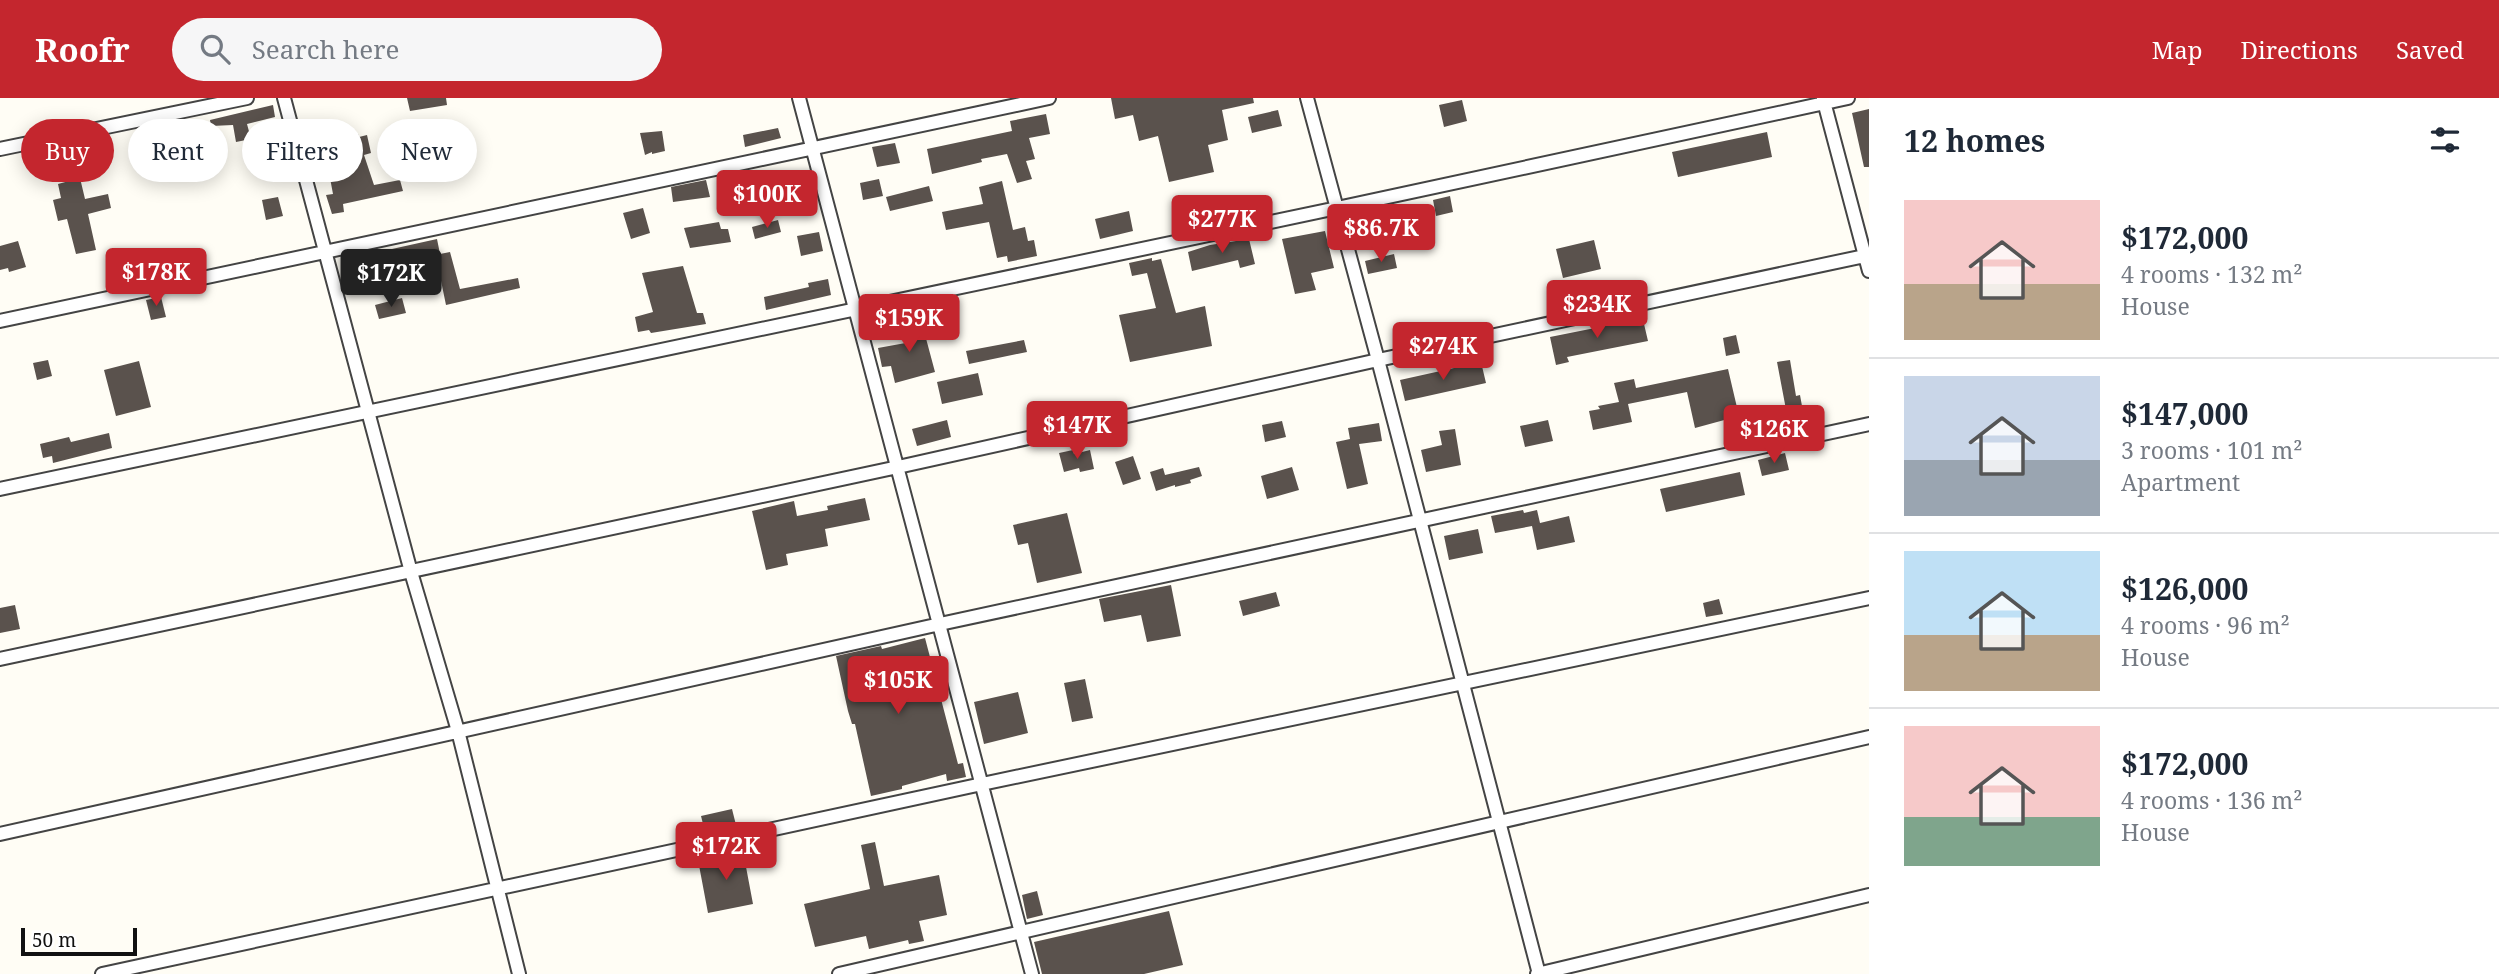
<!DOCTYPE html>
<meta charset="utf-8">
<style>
:root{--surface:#fff;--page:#f6f6f7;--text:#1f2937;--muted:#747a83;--line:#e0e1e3;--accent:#c4262e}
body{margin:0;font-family:"Noto Serif",serif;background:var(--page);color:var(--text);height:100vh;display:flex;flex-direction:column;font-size:26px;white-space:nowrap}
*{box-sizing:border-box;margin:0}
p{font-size:23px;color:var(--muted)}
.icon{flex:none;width:38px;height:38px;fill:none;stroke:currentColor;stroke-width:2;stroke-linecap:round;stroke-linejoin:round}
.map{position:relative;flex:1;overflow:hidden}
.panel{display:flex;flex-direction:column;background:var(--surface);width:630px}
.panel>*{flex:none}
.hud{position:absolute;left:21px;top:21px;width:665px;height:63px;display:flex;gap:14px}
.scale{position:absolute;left:21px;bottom:18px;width:116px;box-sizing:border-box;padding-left:7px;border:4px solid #111;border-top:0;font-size:19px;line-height:24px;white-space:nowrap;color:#111;-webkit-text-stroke:5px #fff;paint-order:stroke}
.price{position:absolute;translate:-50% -60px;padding:0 16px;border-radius:7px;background:var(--accent);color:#fff;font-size:23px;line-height:46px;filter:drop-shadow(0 2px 4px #0008)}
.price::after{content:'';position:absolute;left:50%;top:42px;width:21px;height:16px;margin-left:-10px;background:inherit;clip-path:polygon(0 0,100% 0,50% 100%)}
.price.active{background:#222;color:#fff}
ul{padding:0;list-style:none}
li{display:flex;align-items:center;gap:21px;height:175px;padding:0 35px}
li+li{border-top:2px solid var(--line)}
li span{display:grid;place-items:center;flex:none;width:196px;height:140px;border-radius:0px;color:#555}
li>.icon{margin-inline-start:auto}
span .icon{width:84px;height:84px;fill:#fffc;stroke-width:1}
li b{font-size:30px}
h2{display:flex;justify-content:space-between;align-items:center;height:84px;padding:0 35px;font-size:30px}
.chip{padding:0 24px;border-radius:32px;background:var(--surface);box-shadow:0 4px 18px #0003;font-size:24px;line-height:63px}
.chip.active{background:var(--accent);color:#fff}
header{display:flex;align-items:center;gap:42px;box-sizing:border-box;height:98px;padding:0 35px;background:var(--accent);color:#fff}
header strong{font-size:33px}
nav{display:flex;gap:38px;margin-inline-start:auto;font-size:24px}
.search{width:490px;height:63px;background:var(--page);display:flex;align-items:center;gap:18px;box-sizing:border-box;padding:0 24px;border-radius:38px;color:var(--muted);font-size:26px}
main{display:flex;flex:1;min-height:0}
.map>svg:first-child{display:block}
</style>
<header>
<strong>Roofr</strong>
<div class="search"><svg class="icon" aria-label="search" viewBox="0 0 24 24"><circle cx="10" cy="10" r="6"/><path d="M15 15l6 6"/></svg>Search here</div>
<nav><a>Map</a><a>Directions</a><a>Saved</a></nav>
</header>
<main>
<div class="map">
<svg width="1869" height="876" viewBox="0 0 1869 876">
<rect width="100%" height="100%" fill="#fffdf5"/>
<path fill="#5a524d" d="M407,0H446L447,7L410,13Z
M1111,0H1253L1254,5L1222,12L1228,42L1208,47L1214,74L1169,84L1158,38L1139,43L1133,17L1115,21Z
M1462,2L1467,23L1444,29L1439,7Z
M273,7L275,19L247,26L251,41L236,44L233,27L211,28L210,22Z
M1869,11V69H1864L1852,15Z
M1278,12L1282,28L1252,35L1248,19Z
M1046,16L1050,36L1029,40L1035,61L1026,63L1032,81L1017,85L1007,56L981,61L982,64L932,76L927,51L1012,33L1010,23Z
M778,30L781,40L745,49L743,37Z
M662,33L665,53L652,56V54L645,57L640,35Z
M1767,34L1772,59L1678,79L1672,54Z
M358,36L359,39L367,37L371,55L364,57L374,87L400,82L403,93L343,106L344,114L332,116L326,97L333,96L327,64L318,66L313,50L341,46L340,41Z
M895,45L900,65L877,69L872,49Z
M800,77L805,105L780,108L776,81Z
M80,80L85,101L108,96L111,110L88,116L96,152L76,156L67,121L58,123L53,102L61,100L58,86Z
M879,81L883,98L863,102L860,85Z
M706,82L710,99L673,104L671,89Z
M1002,83L1013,132L1025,129L1028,143L1034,142L1037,158L1008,164L1007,158L997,160L989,124L946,132L942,114L983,106L979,89Z
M929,88L933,103L890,113L886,99Z
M1450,98L1453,114L1436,118L1433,102Z
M278,99L283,118L266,122L262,102Z
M1397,108L1402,127L1354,137L1350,118Z
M643,110L650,135L631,141L623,115Z
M1129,113L1133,133L1100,141L1095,121Z
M778,122L781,134L755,141L752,129Z
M719,124L721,131H728L731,144L690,150L684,130Z
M1325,133L1334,170L1311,175L1316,192L1295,196L1282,141Z
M819,134L823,153L801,158L797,138Z
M437,141L440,156L450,154L460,191L518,180L520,190L446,207L440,178L432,180L428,166L396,171L354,183L350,170L394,162L392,151Z
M1249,141L1255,166L1240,170L1238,162L1192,173L1188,154L1210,147Z
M1594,142L1601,171L1563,180L1556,151Z
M18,143L26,169L9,174L8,170L0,172V148Z
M1394,156L1397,170L1368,176L1365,163Z
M1152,160V163L1161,161L1176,215L1205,208L1212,248L1130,264L1119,217L1156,210L1147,175L1132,178L1129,165Z
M683,168L697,215H703L706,226L651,235L649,232L638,234L635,219L653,214L642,175Z
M828,181L831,197L766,212L764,199L809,189L808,185Z
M161,199L166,219L151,222L146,202Z
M402,200L406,215L379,221L375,207Z
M920,218L935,274L895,285L891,268L882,269L878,250L911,244L905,222Z
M1640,221L1641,226H1644L1648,243L1567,259L1569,264L1556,267L1550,239Z
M1736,237L1740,255L1726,258L1723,240Z
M1024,242L1027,254L969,266L966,253Z
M48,262L52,278L37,282L33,265Z
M1790,262L1796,298L1800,297L1804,319L1788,322L1777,264Z
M139,263L151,309L116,318L104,272Z
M1481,264L1486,285L1405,303L1400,282Z
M1728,271L1739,318L1695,330L1687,294L1628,306L1632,324L1593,332L1589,313L1600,311L1598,308L1619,304L1614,285L1634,281L1636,290Z
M978,275L983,297L942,306L937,284Z
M947,322L951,339L917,348L912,331Z
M1548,322L1553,343L1525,349L1520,328Z
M1282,323L1286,339L1265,344L1262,327Z
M1379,325L1382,343L1359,346L1368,386L1347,391L1336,344L1350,341L1348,330Z
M1455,331L1461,367L1426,374L1421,352L1442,347L1439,333Z
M109,335L112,350L53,365L52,358L43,360L40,346L69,339L71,344Z
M1073,352L1074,356L1090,352L1094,371L1080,374L1079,370L1064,374L1059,355Z
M1785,355L1789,372L1762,378L1758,362Z
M1133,358L1141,381L1123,387L1115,364Z
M1199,369L1202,378L1190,382L1191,385L1175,389V387L1156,393L1150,374L1163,370L1165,377Z
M1292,369L1299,392L1267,401L1261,378Z
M1740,374L1745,397L1666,414L1660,391Z
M865,400L870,422L825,431L828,448L786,456L788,467L766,472L752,413L794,403L797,418L828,412L827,408Z
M1523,412L1524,415L1537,412L1540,425L1569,418L1575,444L1537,452L1532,428L1495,435L1491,418Z
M1067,415L1082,475L1037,485L1028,445L1018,447L1013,427Z
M1478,431L1483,455L1449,462L1444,438Z
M1171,487L1181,538L1147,544L1141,517L1104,524L1099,501Z
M1276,494L1280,508L1243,518L1239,503Z
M1719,501L1723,516L1706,519L1703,505Z
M15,507L20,531L0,535V510Z
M925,540L958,666L963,665L966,679L947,683L946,676L902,688V691L871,698L855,626H852L848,613L836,558L881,548L882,551Z
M1085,581L1093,620L1072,624L1064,585Z
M1018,594L1028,635L984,646L974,604Z
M732,711L736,727L705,734L701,718Z
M875,744L884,788L939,777L947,817L919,823L924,843L909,846L908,842L869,851L866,838L815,849L804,806L870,791L861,747Z
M743,753L753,806L708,815L698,762Z
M1037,793L1043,817L1027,821L1022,797Z
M1169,813L1183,867L1144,876H1042L1034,844Z"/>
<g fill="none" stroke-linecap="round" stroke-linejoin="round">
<defs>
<path id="street" d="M284,0L411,474L458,633L519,876
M799,0L1032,876
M1307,0L1378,262L1539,876
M1823,0L1869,173
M0,51L247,0
M0,223L1049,0
M0,391L1337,110L1848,0
M0,561L898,369L1378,262L1869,157
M0,736L940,526L1869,326
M102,876L982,686L1869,500
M839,876L1869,639
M1537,876L1869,797"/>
</defs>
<use href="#street" stroke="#444" stroke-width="16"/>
<use href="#street" stroke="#fff" stroke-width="12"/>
</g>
</svg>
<div class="scale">50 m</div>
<b class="price" style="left:767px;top:132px">$100K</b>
<b class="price" style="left:1222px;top:157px">$277K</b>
<b class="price" style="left:1381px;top:166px">$86.7K</b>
<b class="price" style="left:156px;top:210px">$178K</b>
<b class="price active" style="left:391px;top:211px">$172K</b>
<b class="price" style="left:1597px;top:242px">$234K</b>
<b class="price" style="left:909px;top:256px">$159K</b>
<b class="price" style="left:1443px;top:284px">$274K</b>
<b class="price" style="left:1077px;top:363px">$147K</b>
<b class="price" style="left:1774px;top:367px">$126K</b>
<b class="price" style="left:898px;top:618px">$105K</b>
<b class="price" style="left:726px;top:784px">$172K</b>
<div class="hud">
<a class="chip active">Buy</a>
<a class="chip">Rent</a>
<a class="chip">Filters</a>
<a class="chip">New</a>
</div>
</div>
<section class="panel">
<h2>12 homes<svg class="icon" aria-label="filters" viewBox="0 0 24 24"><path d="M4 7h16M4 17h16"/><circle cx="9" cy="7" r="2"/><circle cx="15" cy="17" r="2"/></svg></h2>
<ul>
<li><span style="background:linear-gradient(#f6c9c9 60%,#b9a48a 0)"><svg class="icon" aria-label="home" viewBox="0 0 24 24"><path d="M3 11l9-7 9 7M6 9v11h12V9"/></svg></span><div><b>$172,000</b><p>4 rooms · 132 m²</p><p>House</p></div></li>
<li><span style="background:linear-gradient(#c9d6e8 60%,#9aa5b1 0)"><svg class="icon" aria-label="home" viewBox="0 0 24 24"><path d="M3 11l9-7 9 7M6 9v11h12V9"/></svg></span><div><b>$147,000</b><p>3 rooms · 101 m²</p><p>Apartment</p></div></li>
<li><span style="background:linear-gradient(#bfe0f5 60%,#b9a48a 0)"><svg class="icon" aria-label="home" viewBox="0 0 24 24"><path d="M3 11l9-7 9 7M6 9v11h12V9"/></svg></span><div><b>$126,000</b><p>4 rooms · 96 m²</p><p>House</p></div></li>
<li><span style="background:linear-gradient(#f6c9c9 65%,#7fa58c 0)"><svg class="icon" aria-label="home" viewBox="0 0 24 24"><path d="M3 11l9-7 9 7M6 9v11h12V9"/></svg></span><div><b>$172,000</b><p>4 rooms · 136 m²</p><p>House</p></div></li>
</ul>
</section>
</main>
